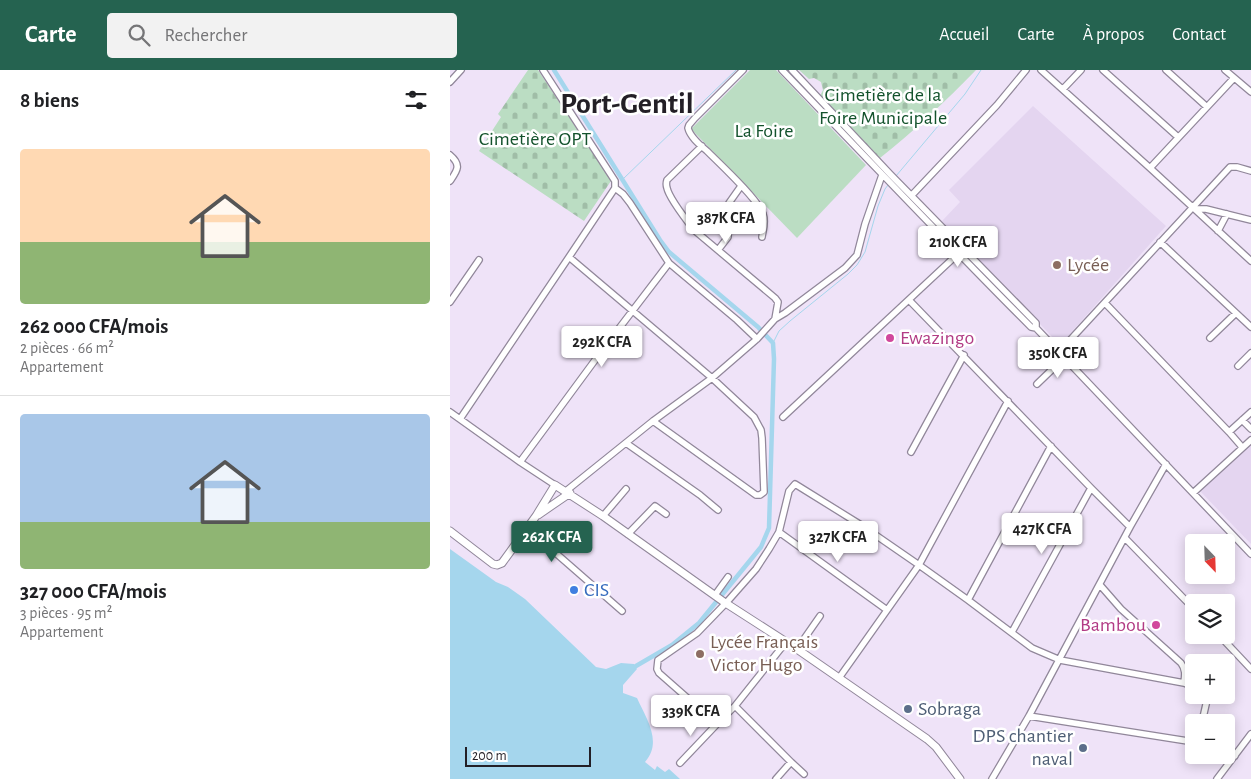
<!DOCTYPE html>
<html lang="fr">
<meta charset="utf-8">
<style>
:root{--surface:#fff;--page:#f2f2f2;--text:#202124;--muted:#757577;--line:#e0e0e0;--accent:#256350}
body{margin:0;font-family:"Alegreya Sans",sans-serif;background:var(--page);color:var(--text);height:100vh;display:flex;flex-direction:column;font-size:19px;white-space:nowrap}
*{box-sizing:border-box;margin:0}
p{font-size:16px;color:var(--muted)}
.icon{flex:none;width:28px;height:28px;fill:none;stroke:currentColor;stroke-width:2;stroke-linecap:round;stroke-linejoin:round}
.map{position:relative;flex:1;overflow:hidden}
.panel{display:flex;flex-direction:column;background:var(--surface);width:450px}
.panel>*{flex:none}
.needle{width:32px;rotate:157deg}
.tools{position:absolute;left:735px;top:464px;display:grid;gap:10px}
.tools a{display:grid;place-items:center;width:50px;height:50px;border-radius:5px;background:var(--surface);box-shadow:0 2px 12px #0003;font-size:25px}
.scale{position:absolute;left:15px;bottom:12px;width:126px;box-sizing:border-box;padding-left:5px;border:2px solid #231f26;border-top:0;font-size:14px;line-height:18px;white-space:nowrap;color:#231f26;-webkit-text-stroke:4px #fff;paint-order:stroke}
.price{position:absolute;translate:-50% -42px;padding:0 11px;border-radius:5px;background:#fff;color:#222;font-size:16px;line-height:32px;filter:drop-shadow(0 1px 2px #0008)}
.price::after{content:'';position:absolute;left:50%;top:30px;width:15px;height:11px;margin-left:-8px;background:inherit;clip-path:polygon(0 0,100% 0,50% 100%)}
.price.current{background:var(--accent);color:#fff}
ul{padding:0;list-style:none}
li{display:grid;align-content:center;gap:10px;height:265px;padding:0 20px}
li+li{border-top:1px solid var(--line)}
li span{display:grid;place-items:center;height:155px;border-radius:5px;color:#555}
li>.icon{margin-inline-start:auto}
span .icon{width:90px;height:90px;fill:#fffc;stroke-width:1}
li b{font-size:21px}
h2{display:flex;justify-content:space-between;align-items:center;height:60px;padding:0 20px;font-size:21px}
header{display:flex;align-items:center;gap:30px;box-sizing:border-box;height:70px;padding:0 25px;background:var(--accent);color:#fff}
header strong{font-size:24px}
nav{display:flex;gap:28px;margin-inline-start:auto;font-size:18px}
.search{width:350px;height:45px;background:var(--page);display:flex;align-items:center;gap:12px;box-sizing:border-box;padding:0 18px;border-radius:5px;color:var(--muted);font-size:19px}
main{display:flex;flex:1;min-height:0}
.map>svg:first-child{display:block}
</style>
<header>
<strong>Carte</strong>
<div class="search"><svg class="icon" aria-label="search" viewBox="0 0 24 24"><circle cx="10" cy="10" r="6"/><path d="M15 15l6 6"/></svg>Rechercher</div>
<nav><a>Accueil</a><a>Carte</a><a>À propos</a><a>Contact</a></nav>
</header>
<main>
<section class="panel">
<h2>8 biens<svg class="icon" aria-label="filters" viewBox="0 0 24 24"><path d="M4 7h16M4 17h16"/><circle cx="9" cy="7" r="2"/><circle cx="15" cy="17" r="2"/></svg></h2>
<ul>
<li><span style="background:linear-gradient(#ffd9b3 60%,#8fb573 0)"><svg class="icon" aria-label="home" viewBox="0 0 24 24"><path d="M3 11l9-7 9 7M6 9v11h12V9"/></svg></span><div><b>262 000 CFA/mois</b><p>2 pièces · 66 m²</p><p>Appartement</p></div></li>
<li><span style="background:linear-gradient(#a9c7e8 70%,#8fb573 0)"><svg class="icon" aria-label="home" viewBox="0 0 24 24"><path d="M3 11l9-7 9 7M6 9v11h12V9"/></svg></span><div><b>327 000 CFA/mois</b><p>3 pièces · 95 m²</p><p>Appartement</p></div></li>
</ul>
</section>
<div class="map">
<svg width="801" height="709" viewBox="0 0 801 709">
<defs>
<pattern id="cemetery-stones" width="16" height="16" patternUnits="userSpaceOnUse" patternTransform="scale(1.25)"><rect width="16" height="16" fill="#bbddc3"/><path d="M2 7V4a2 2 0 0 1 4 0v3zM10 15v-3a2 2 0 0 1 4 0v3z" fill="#a0bda7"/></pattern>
</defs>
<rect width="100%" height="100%" fill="#efe3f8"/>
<path fill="#e4d5f0" d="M583,36L716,156L610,275L492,151L510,132L499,120Z
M801,374V474L750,421Z"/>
<path fill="url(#cemetery-stones)" d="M78,0H88L137,74L139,73L161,111L134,151L29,81L51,47L48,44Z
M349,0H526C496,31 464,61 430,88L370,26L373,20L371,12L364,8L359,9Z"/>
<path fill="#bbddc3" d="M300,0H326L416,95L347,168L241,59Z"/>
<path fill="#a5d6ed" d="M0,479L46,512L58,517L75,529L146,597L156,599L171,593L184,594L187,599L173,615V623L187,628C196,648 213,672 195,692L205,700L207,696L215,702L219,699L230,709H0Z"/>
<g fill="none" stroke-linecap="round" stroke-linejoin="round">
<path stroke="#a5d6ed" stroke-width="1" d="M446,106L515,24L531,0
M172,110L286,0
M323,273L329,261L340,251L398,204L407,195L415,182L428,136L435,119L438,115"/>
<path stroke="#a5d6ed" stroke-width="4.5" d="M104,0L210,170L219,182L308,257L323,273L324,289L319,458L311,477L249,553L222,575L186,596"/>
<defs>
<path id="minor" d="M293,0L245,48L239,55L238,58C240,67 250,75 257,81C270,94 308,129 313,144C316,152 313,160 312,167
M332,0C415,86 497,173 581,257L586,258
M342,0L440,104L586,253V258L801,484
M591,0L700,98L801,191
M653,0L728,67
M716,0L757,37
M775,0L801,22
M0,12L11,0
M613,19L631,0
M0,85C12,95 7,101 0,111
M700,98L784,8
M165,118L173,124L180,133L219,193L287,250L307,269
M462,125L547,35L576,0
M745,139H756L801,150
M768,161L777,144
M710,172L801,257
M268,180L278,167L279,133L291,116
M119,187L262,308L304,347L311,360L312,368L314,422L310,425H306L203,351
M459,230L641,418L680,457
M0,232L29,190
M655,233L779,362L792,377
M325,249L335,243L395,198L407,185L415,154L432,105
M760,268L786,243
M609,282L780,97H787L801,101
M788,296L801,283
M587,314L614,288
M0,342L70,392L105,415
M333,347L511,181
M10,349L119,187L165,118V111L93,0
M792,350L801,359
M779,362L801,342
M176,373L250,425L268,440
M461,382L514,285
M70,392L151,282L219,193
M116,421L203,351L262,308L307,269L325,249L328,232L325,228L244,160C237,151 219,128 217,118C216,115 216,113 217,110L252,76
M743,423L801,370
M153,446L176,419
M77,458L172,541
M329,462L437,540
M178,464L205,436L216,444
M675,468L744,539
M99,477L114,456
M650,515L671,539L731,593C736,600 735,605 734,613
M265,525L278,507
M518,530L601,376
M562,562L641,418
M769,565L801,599
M347,579L370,546
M389,608L469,495L558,331
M285,636L267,654L209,603L207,599L208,590L247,563L276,533L306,499L319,479L329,462L339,421L345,414L411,455L469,495L518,530L582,578L610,590L734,613L744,617
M579,646L744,672
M752,652L757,630L755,625
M776,682L785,686
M341,692L354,704
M230,693L267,654
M326,709L341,692L285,636L336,572
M542,709L579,646L680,457L716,394
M767,709L801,664"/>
<path id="major" d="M88,445L120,423
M0,461L43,494L47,495L52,493L86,446L105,415L153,446L274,532L347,579L477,669L486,677L510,709"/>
</defs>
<use href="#minor" stroke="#91879a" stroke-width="8"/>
<use href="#major" stroke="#91879a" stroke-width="9"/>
<use href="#minor" stroke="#fff" stroke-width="5.5"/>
<use href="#major" stroke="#fff" stroke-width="7"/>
</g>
<g fill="#8d6e63" stroke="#fff" stroke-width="2">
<circle cx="607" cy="195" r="5"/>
<circle cx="250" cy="584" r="5"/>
</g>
<g fill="#d1479c" stroke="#fff" stroke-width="2">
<circle cx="440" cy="268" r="5"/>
<circle cx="706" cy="555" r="5"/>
</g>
<circle fill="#3f7fe0" stroke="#fff" stroke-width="2" cx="124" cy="520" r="5"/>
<g fill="#5c6f8a" stroke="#fff" stroke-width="2">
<circle cx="458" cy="639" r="5"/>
<circle cx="633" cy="678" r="5"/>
</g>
<g text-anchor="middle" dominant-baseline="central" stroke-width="5" stroke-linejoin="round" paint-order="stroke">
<g font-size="20" fill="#13522c" stroke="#fff">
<text x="433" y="25">Cimetière de la<tspan x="433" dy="23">Foire Municipale</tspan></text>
<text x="314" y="61">La Foire</text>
<text x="85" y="69">Cimetière OPT</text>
</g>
<g font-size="20" fill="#785e54" stroke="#fff" text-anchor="start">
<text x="617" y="195">Lycée</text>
<text x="260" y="572">Lycée Français<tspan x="260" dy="23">Victor Hugo</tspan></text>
</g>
<g font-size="20" fill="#b23c85" stroke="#fff" text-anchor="start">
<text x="450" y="268">Ewazingo</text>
<text x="696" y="555" text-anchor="end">Bambou</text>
</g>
<g font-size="20" fill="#366cbe" stroke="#fff" text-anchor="start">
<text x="134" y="520">CIS</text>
</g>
<g font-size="20" fill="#4e5e75" stroke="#fff" text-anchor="start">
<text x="468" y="639">Sobraga</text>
<text x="623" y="666" text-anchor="end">DPS chantier<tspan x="623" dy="23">naval</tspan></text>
</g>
<g font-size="30" font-weight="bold" fill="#231f26" stroke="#fff">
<text x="177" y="34">Port-Gentil</text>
</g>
</g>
</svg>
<div class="tools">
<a><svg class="needle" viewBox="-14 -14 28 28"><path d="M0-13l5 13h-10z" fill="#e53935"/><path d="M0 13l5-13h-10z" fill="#757577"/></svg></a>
<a><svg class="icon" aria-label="layers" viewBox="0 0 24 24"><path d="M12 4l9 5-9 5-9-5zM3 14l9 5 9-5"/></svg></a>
<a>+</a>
<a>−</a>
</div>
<div class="scale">200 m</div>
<b class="price" style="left:276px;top:174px">387K CFA</b>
<b class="price" style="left:508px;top:198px">210K CFA</b>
<b class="price" style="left:152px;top:298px">292K CFA</b>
<b class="price" style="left:608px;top:309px">350K CFA</b>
<b class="price" style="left:592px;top:485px">427K CFA</b>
<b class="price current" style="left:102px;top:493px">262K CFA</b>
<b class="price" style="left:388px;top:493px">327K CFA</b>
<b class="price" style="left:241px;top:667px">339K CFA</b>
</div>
</main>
